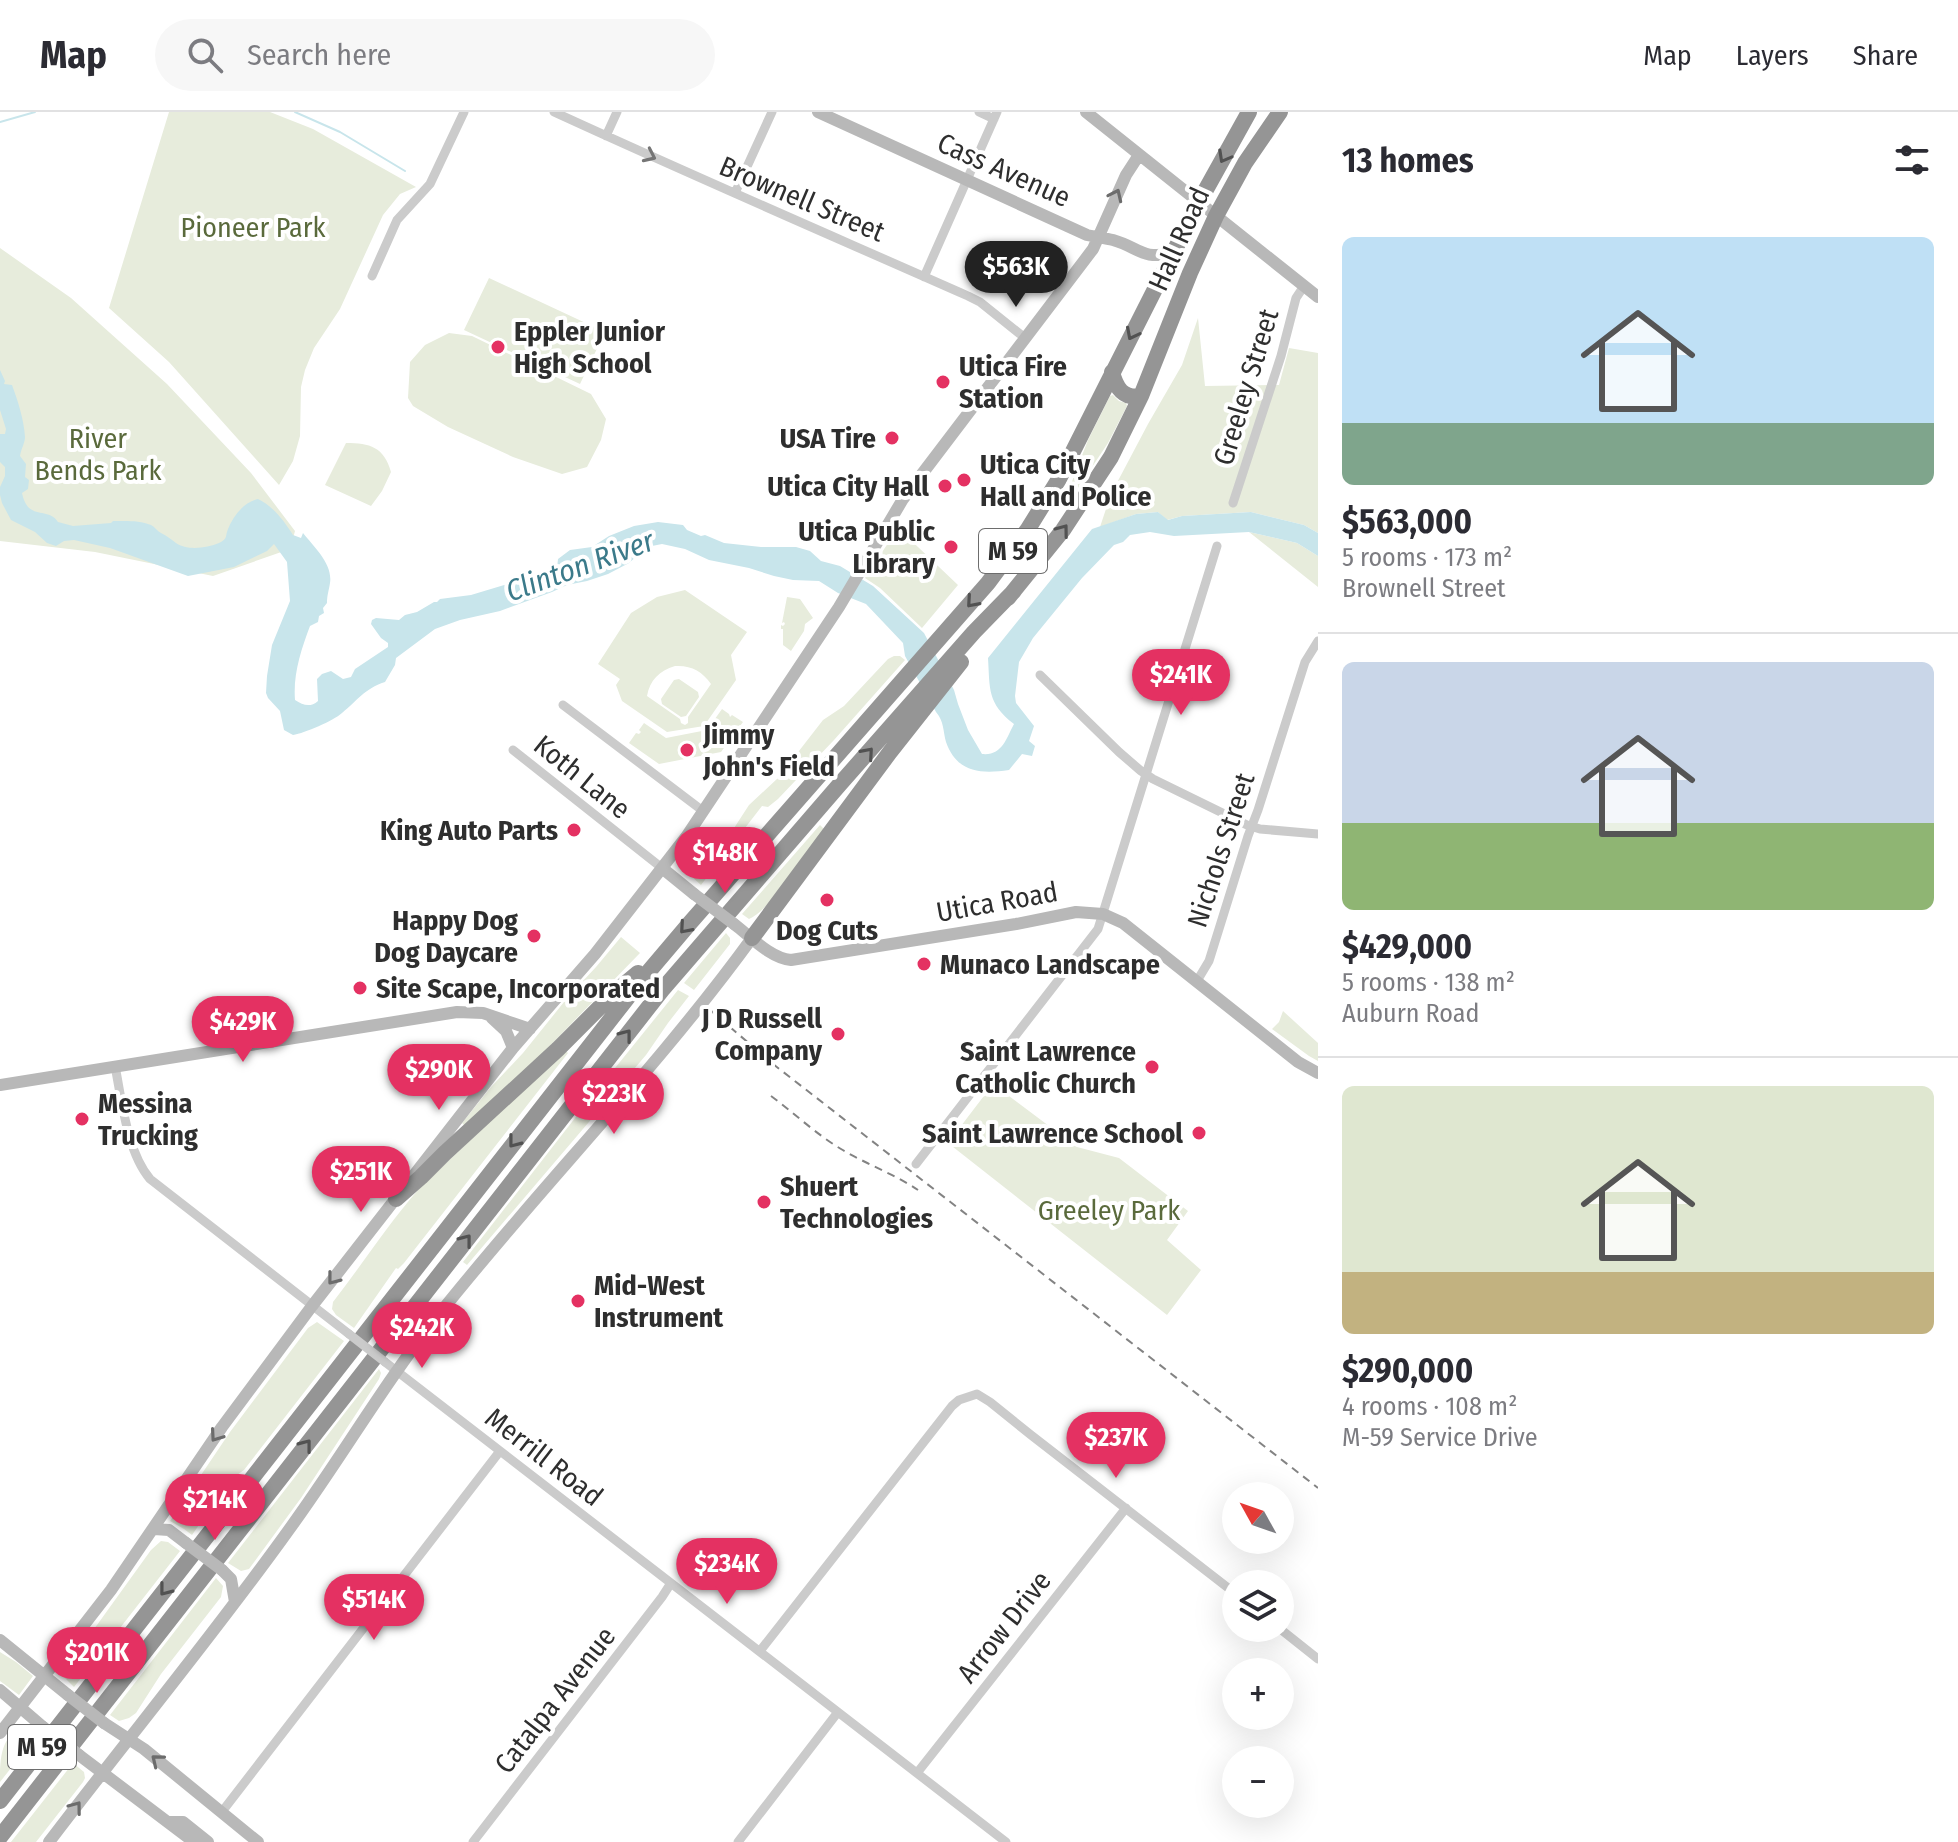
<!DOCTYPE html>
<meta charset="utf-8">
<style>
:root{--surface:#fff;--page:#f7f7f7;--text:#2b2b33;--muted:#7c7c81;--line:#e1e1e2;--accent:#e43162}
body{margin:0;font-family:"Fira Sans Condensed",sans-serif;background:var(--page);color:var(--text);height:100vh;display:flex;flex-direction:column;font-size:30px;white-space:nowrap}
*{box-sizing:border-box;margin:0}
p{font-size:26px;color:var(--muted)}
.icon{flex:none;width:44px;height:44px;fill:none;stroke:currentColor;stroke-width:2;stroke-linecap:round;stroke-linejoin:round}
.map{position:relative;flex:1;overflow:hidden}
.drawer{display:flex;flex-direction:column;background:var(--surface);width:640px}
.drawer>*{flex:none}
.needle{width:52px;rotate:310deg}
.controls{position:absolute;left:1222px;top:1370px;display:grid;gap:16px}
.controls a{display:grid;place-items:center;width:72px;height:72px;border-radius:50%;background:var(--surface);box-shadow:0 8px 32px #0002;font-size:40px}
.price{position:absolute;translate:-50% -68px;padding:0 18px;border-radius:28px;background:var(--accent);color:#fff;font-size:26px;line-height:52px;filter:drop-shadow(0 2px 4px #0008)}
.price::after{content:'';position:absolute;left:50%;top:48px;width:24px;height:18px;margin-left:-12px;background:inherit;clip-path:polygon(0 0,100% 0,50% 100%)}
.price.active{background:#222;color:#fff}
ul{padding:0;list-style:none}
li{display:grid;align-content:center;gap:16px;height:424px;padding:0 24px}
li+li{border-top:2px solid var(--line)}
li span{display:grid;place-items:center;height:248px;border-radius:12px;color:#555}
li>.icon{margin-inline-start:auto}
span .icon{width:144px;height:144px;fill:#fffc;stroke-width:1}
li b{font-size:34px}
h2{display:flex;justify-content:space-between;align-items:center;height:96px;padding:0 24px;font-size:34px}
header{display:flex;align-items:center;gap:48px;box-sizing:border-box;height:112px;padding:0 40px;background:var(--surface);border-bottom:2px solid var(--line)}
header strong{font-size:38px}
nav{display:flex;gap:44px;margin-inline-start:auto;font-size:28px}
.search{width:560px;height:72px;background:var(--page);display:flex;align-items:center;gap:20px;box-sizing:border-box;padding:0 28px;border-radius:44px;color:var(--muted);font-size:30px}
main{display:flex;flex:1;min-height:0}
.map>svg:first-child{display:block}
</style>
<header>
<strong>Map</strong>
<div class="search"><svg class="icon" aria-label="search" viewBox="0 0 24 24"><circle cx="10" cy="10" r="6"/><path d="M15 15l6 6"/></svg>Search here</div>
<nav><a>Map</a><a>Layers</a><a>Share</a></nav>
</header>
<main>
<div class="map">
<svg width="1318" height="1730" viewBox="0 0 1318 1730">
<rect width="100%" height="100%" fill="#fff"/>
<path fill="#e7ecdc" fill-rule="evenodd" d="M169,0H270L313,17L416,75L400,82L383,103L340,197L314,236L305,258L301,275L300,324L293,349L279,373L169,250L109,196Z
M0,136L71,186L167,272L251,361L295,419L290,437L213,464L95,440L0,429Z
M489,166L605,220L580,272L464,218Z
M1198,206L1205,274L1279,273L1289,236L1318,241V421L1304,413L1251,400L1182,404L1167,408L1158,400L1136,402L1100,415L1111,382L1148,312L1182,253Z
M449,221L472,224L591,282L606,307L601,328L587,355L562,362L513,345L448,315L413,294L408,286L410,250L425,233Z
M1113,283L1119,289L1126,291L1127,294L1108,331L1070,388L1066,385L1088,328L1110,284Z
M346,331C370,331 384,335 391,360L382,379L371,394L325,373Z
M898,416L958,473L922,516L880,476L865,466Z
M1249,420L1297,431L1318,444V475Z
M685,478L747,520L731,543L736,568L704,614L667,620L622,589L616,573L620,567L598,552L631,501L657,485ZM675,554C691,553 702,559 711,572L688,605V611L685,613L681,611L680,607L647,584C650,568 659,559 675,554Z
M787,485L800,487L813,506L805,512L804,519L791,539L783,533V517H781V513L783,514L785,512L784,510L782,511Z
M894,544H900L905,548L834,628L778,687L768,695L762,694L701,773C683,757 677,753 692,730L711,742L719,743L724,737L725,730L749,693L778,666L823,608L844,594L888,547Z
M679,567L698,580L699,585L686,604L681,605L662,592L661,587L674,568Z
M722,597L729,602L730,605L732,603L743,610L721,640L659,652L629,631L636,621L639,622L641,620L639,618L644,611L666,626L707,618Z
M820,713L824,717C808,738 771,798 749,807L742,802Z
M726,821L730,826V832L694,878L684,871Z
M621,825L640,841L539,945L465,1014L462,1011L491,975L523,941L568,885L596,855Z
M678,878L689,884L668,911L646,943L467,1153L463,1150L582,997Z
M1283,899L1318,931V949L1309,944L1272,917L1279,910Z
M565,938L568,941L404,1151L398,1157L396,1156L354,1216L336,1203L332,1197L333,1190C362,1153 387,1113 419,1077Z
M993,972L1077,1035L1119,1046L1188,1099L1167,1128L1201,1158L1167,1203L948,1031Z
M317,1210L344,1229L244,1358L231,1367L192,1423L184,1417L170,1409L230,1320L308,1216Z
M379,1257L381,1261L379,1267L301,1386L249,1457L241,1459L228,1451Z
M161,1429L168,1430L180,1439L74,1575L59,1560L97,1513L151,1438Z
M216,1466L223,1474L221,1485L161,1562L136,1601L129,1606L119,1609L110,1603Z
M0,1540L16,1550L33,1564L19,1583L0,1569Z
M24,1613L37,1623L0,1670C0,1647 0,1625 24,1613Z
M73,1651L84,1660L85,1666L83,1670L36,1730H11Z"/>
<path fill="#c8e5eb" d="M0,258L5,269L4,272L12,273C18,289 24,308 25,325C25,331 21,337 20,344L26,352L25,365L29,368L28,377L22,381C28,410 48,394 58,410L73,414L111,411L113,409C125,409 140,408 151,413C155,415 157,419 161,421C167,424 171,427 176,431C187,439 207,436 219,431C228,427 225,424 228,417C233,404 244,390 258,387C273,394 285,410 293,423L301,426L303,421C314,435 333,452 330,471C329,478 327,483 327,491L323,496L324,501L319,504L318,510L310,514C301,538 293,562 295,588C303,593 310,596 318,589L317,567L322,562L331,559L343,567L351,565L355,557L388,535V531L381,526L371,512L372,508L376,506L399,508L405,503L417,500L434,490H437L440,487L471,483L514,470L518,472L529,470L536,465L554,459L557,456L558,447L570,438L592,435L609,424L634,414L658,410L683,413L687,418L701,424L705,423L724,431L761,435H796L810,439L821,449L840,454L873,474L924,521L954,578L958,592L968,618L982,642C1002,644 1006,627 1014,612C987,591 990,577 988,546L1092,417L1136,402L1158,400L1168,408L1182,404L1251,400L1304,413L1318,421V444L1297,431L1249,420L1174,424L1150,420L1130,423L1123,430L1114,433L1082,466L1033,526L1019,550L1015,584L1016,591L1034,614L1029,629L1035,634L1032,644L1022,642L1009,658C981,662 957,661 946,630C943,619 944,609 936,600L905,544L903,531L866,492L838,481L819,469L793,468L774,464L749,456L709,448L685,437L662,432L647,435L629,451L608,462L587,469L567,473L552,480L500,499L460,508L435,517L396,546L395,553L385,570C364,577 358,588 342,601C333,609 305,621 293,623L284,618L280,599L268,586L266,581L267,564L272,533L290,489L287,450L274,432L267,439L234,455L188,464L110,436L74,428L64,429L56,434L47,431L35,420L11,408L2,391L0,383V375L5,364V355L0,350V322H5L6,317L0,298Z"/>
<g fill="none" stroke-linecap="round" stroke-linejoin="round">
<path stroke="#c8e5eb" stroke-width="2" d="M295,0L340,20L405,59
M0,10L35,0"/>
<path stroke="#cbcbcb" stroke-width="9" d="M554,0C691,63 830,123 968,184L980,190L1025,226
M979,0L994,7
M606,24L617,0
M735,81L772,0
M372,164L397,108L430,72L464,0
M924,165L997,0
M1233,391L1281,244L1296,186L1304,174
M1040,563L1119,640L1141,659L1153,667L1247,713L1260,717L1318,722
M563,593L703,699
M513,638L662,756
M1197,869L1209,849L1248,724L1258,698L1305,550L1318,529
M115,954C122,989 127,1040 150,1067L349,1222
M916,1052L1098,817L1217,434
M385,1250L1006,1730
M1279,1516L1318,1547
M760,1539L952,1294L959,1288L977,1282L990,1290L1031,1323L1236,1482
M917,1661L1126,1396
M221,1701L500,1339
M473,1730L662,1485L671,1471
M738,1730L838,1600"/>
<path stroke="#b8b8b8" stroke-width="12" d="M818,0L1087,123C1096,125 1105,126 1113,128C1141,136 1140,148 1174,141
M1086,0L1318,185
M662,756L694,782
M734,812C750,824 770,846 791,848L1016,812L1076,800L1103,802L1123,811L1298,950L1318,961
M492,906L506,919L513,936
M0,973L457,900L483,901L530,917
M154,1417L169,1418L186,1431
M222,1458L231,1467L235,1490
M0,1528L68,1583
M0,1578L43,1615
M104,1611L144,1637L258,1730
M0,1621L111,1478L222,1315L312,1194L513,936L595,842L686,725L839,495L903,387L1093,137L1126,63L1139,43
M79,1643L194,1730
M168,1710H183L208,1730
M49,1730C128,1626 212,1525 288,1419C340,1348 384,1271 440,1201C541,1074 656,958 752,826"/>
<path stroke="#959595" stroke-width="16" d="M1112,260C1116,276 1123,287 1141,284
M1008,486L1063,418L1111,345L1141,284L1190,161L1216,104L1245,51L1280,0
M752,826L890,640L961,550
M396,1087L421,1065L445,1041L558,937L614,881L638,861
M0,1689L639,871L689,812L988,471L1028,417L1059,367L1199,90L1249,0
M0,1725L662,878L840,672L974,520L1014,479"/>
<path stroke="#838383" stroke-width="2" stroke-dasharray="8 6" stroke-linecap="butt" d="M709,897L773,952L1318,1376
M771,984C794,1001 816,1022 841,1037C866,1052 894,1062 918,1078"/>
<path stroke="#cbcbcb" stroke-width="9" d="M349,1222L385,1250"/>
<path stroke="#b8b8b8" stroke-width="12" d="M694,782L734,812
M186,1431L222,1458
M68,1583L104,1611
M43,1615L79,1643"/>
</g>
<defs><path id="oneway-chevron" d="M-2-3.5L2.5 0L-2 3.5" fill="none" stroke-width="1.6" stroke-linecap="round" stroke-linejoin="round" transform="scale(2)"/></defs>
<use stroke="#757575" href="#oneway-chevron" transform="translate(650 44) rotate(25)"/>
<g stroke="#525252">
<use href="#oneway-chevron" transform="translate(1224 45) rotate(119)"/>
<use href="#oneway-chevron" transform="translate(1132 222) rotate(117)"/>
<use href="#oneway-chevron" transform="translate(1063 418) rotate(-53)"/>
<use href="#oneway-chevron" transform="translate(972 490) rotate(131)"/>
<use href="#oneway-chevron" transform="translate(868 641) rotate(-49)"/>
<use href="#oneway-chevron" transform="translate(685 816) rotate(131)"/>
<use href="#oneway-chevron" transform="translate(626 923) rotate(-52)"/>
<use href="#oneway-chevron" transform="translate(514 1030) rotate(128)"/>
<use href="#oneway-chevron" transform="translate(466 1128) rotate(-52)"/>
<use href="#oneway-chevron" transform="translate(306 1333) rotate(-52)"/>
<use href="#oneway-chevron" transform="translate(165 1478) rotate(128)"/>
</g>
<g stroke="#6c6c6c">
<use href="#oneway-chevron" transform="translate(1116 83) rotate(-65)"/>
<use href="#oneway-chevron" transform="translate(333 1167) rotate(128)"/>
<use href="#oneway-chevron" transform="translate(216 1324) rotate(125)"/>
<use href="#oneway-chevron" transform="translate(157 1648) rotate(-141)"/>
<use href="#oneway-chevron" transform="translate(76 1695) rotate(-53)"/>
</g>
<g fill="#e43162" stroke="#fff" stroke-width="3">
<circle cx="498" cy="235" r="8"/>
<circle cx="943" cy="270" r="8"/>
<circle cx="892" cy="326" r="8"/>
<circle cx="964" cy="368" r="8"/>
<circle cx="945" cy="374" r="8"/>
<circle cx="951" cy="435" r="8"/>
<circle cx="687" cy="638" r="8"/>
<circle cx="574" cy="718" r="8"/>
<circle cx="827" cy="788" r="8"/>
<circle cx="534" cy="824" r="8"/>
<circle cx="924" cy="852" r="8"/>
<circle cx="360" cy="876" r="8"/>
<circle cx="838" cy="922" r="8"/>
<circle cx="1152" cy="955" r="8"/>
<circle cx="82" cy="1007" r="8"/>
<circle cx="1199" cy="1021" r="8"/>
<circle cx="764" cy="1090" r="8"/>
<circle cx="578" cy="1189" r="8"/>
</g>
<g text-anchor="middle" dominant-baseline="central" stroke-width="8" stroke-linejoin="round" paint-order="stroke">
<g fill="#fff" stroke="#6d6d6d" stroke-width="2">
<rect x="979" y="417" width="68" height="44" rx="6"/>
<rect x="8" y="1613" width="68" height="44" rx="6"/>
</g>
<g font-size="26" font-weight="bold" fill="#2e2e2e">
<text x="1013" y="439">M 59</text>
<text x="42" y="1635">M 59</text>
</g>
<g font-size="28" fill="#2e2e2e" stroke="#fff">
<text transform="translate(1004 58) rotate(24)">Cass Avenue</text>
<text transform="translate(802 87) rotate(23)">Brownell Street</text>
<text transform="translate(1179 127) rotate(-66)">Hall Road</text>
<text transform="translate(1246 275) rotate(-73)">Greeley Street</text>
<text transform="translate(582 665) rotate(39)">Koth Lane</text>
<text transform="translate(1221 738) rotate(-72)">Nichols Street</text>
<text transform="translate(997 790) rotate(-10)">Utica Road</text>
<text transform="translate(544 1345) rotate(38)">Merrill Road</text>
<text transform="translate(1004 1515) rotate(-52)">Arrow Drive</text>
<text transform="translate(555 1588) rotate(-52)">Catalpa Avenue</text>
</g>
<g font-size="28" fill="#5a6a3c" stroke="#fff">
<text x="253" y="115">Pioneer Park</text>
<text x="98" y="326">River<tspan x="98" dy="32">Bends Park</tspan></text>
<text x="1109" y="1098">Greeley Park</text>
</g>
<g font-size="28" font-weight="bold" fill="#2e2e2e" stroke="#fff" text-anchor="start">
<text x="514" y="219">Eppler Junior<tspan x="514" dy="32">High School</tspan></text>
<text x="959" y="254">Utica Fire<tspan x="959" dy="32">Station</tspan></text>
<text x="876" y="326" text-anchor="end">USA Tire</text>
<text x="980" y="352">Utica City<tspan x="980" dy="32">Hall and Police</tspan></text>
<text x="929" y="374" text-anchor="end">Utica City Hall</text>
<text x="935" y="419" text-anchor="end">Utica Public<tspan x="935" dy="32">Library</tspan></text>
<text x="703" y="622">Jimmy<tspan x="703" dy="32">John's Field</tspan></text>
<text x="558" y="718" text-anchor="end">King Auto Parts</text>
<text x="518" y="808" text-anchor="end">Happy Dog<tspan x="518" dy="32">Dog Daycare</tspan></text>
<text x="827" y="818" text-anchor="middle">Dog Cuts</text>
<text x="940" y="852">Munaco Landscape</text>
<text x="376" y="876">Site Scape, Incorporated</text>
<text x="822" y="906" text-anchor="end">J D Russell<tspan x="822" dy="32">Company</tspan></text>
<text x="1136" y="939" text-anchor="end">Saint Lawrence<tspan x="1136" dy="32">Catholic Church</tspan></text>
<text x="98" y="991">Messina<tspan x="98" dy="32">Trucking</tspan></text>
<text x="1183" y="1021" text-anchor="end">Saint Lawrence School</text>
<text x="780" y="1074">Shuert<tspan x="780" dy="32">Technologies</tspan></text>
<text x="594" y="1173">Mid-West<tspan x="594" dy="32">Instrument</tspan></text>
</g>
<g font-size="30" font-style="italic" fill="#3b7a8a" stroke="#fff">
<text transform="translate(580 454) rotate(-20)">Clinton River</text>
</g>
</g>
</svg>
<div class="controls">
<a><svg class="needle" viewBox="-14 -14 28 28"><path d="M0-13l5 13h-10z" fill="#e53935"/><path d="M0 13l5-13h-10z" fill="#7c7c81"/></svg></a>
<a><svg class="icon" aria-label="layers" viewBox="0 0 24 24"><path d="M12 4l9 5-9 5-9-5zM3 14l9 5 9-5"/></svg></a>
<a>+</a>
<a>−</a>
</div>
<b class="price active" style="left:1016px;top:197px">$563K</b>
<b class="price" style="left:1181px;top:605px">$241K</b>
<b class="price" style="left:725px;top:783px">$148K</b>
<b class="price" style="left:243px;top:952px">$429K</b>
<b class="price" style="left:439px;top:1000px">$290K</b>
<b class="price" style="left:614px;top:1024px">$223K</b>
<b class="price" style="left:361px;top:1102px">$251K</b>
<b class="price" style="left:422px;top:1258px">$242K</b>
<b class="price" style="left:1116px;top:1368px">$237K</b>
<b class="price" style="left:215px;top:1430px">$214K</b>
<b class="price" style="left:727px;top:1494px">$234K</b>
<b class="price" style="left:374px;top:1530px">$514K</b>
<b class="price" style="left:97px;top:1583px">$201K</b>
</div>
<section class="drawer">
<h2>13 homes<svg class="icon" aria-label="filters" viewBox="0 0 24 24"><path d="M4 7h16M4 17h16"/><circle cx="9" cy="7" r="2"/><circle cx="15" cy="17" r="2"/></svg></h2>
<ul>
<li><span style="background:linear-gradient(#bfe0f5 75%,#7fa58c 0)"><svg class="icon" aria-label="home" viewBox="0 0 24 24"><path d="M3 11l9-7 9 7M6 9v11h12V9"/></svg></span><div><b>$563,000</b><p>5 rooms · 173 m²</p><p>Brownell Street</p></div></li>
<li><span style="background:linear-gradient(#c9d6e8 65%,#8fb573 0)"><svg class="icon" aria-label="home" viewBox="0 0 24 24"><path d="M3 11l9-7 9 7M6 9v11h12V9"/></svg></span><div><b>$429,000</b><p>5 rooms · 138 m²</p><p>Auburn Road</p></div></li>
<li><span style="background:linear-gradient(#dfe7d0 75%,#c2b280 0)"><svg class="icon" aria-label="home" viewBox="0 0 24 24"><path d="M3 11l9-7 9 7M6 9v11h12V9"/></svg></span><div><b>$290,000</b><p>4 rooms · 108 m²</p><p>M-59 Service Drive</p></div></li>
</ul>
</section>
</main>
